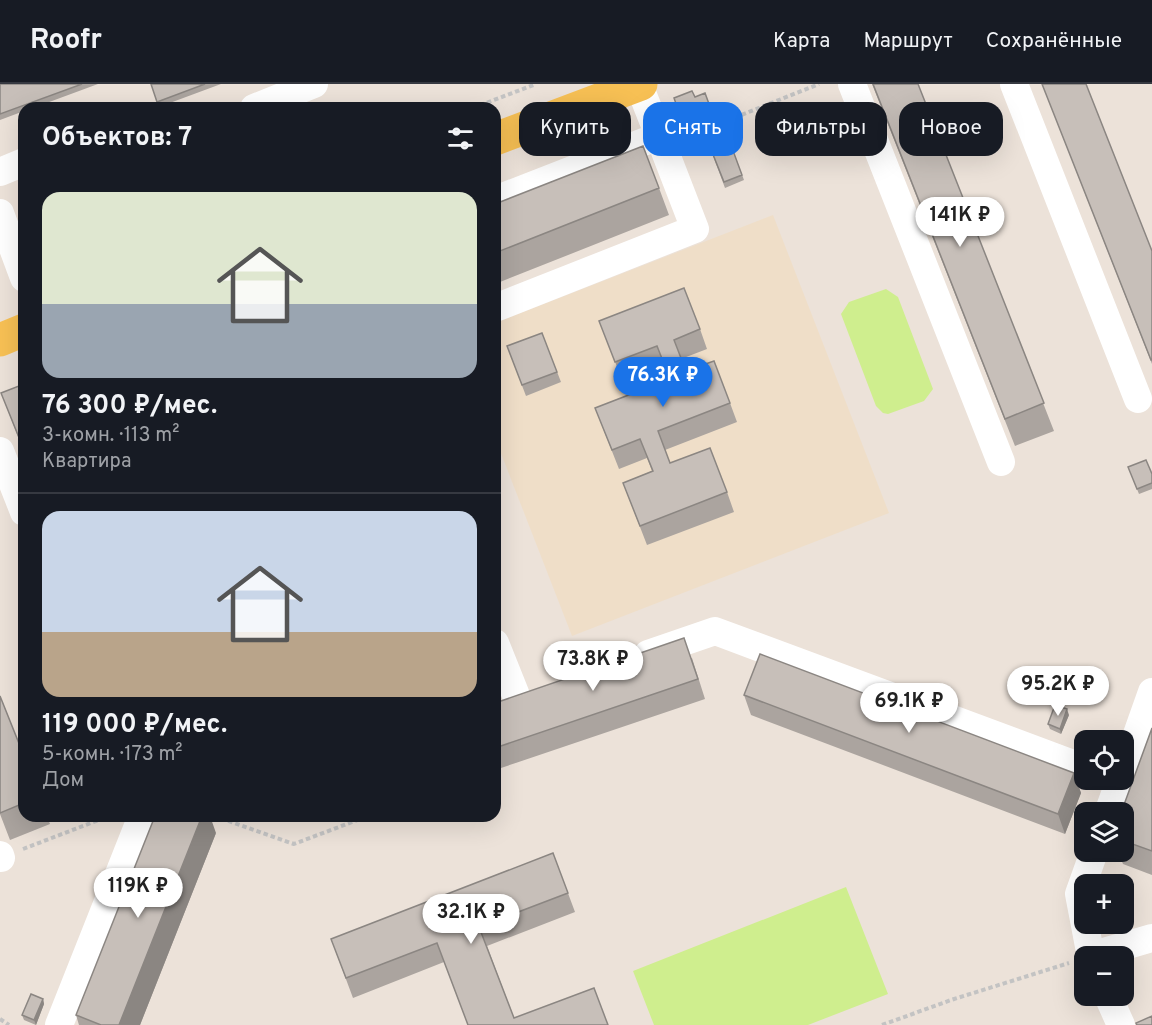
<!DOCTYPE html>
<html lang="ru">
<meta charset="utf-8">
<style>
:root{--surface:#171b24;--page:#20242c;--text:#f1f3f6;--muted:#9ea1a6;--line:#363941;--accent:#1a73e8}
body{margin:0;font-family:Overpass,sans-serif;background:var(--page);color:var(--text);height:100vh;display:flex;flex-direction:column;font-size:22px;white-space:nowrap}
*{box-sizing:border-box;margin:0}
p{font-size:20px;color:var(--muted)}
.icon{flex:none;width:33px;height:33px;fill:none;stroke:currentColor;stroke-width:2;stroke-linecap:round;stroke-linejoin:round}
.map{position:relative;flex:1;overflow:hidden}
.drawer{position:absolute;left:18px;top:18px;width:483px;height:720px;display:flex;flex-direction:column;background:var(--surface);border-radius:18px;box-shadow:0 6px 24px #0002}
.drawer>*{flex:none}
.hud{position:absolute;left:519px;top:18px;width:543px;height:54px;display:flex;gap:12px}
.controls{position:absolute;left:1074px;top:646px;display:grid;gap:12px}
.controls a{display:grid;place-items:center;width:60px;height:60px;border-radius:12px;background:var(--surface);box-shadow:0 6px 24px #0002;font-size:30px}
.price{position:absolute;translate:-50% -51px;padding:0 14px;border-radius:21px;background:#fff;color:#222;font-size:20px;line-height:39px;filter:drop-shadow(0 2px 3px #0008)}
.price::after{content:'';position:absolute;left:50%;top:36px;width:18px;height:14px;margin-left:-9px;background:inherit;clip-path:polygon(0 0,100% 0,50% 100%)}
.price.on{background:var(--accent);color:#fff}
ul{padding:0;list-style:none}
li{display:grid;align-content:center;gap:12px;height:318px;padding:0 24px}
li+li{border-top:2px solid var(--line)}
li span{display:grid;place-items:center;height:186px;border-radius:18px;color:#555}
li>.icon{margin-inline-start:auto}
span .icon{width:108px;height:108px;fill:#fffc;stroke-width:1}
li b{font-size:26px}
h2{display:flex;justify-content:space-between;align-items:center;height:72px;padding:0 24px;font-size:26px}
.pill{padding:0 21px;border-radius:18px;background:var(--surface);box-shadow:0 6px 24px #0002;font-size:21px;line-height:54px}
.pill.on{background:var(--accent);color:#fff}
header{display:flex;align-items:center;gap:36px;box-sizing:border-box;height:84px;padding:0 30px;background:var(--surface);border-bottom:2px solid var(--line)}
header strong{font-size:28px}
nav{display:flex;gap:33px;margin-inline-start:auto;font-size:21px}
.map>svg:first-child{display:block}
</style>
<header>
<strong>Roofr</strong>
<nav><a>Карта</a><a>Маршрут</a><a>Сохранённые</a></nav>
</header>
<div class="map">
<svg width="1152" height="941" viewBox="0 0 1152 941">
<rect width="100%" height="100%" fill="#ece2d9"/>
<path fill="#efdec8" d="M773,131L889,429L572,552L495,354V239Z"/>
<path fill="#cfee8e" d="M886,205L898,213L933,305L924,317L888,330L883,329L876,322L841,230L849,218Z
M846,803L888,910L808,941H654L633,887Z"/>
<g fill="none" stroke-linecap="round" stroke-linejoin="round">
<path stroke="#c3c3c3" stroke-width="4" stroke-dasharray="4.5 3" stroke-linecap="butt" d="M473,24L536,0
M686,53L819,0
M214,732L294,760L368,732
M23,765L109,732
M0,935L9,941
M882,941L951,916L1069,879"/>
<path stroke="#fff" stroke-width="28" d="M852,0L1001,378
M1014,0L1138,315
M254,24L314,0
M0,88L24,78
M495,116L659,52L639,1
M0,129L24,194
M495,224L695,145L659,52
M0,367L24,428
M495,559L517,614
M648,570L715,547L1084,684
M1124,687L1152,608
M1108,729L1120,696
M0,771L1,774
M1090,872L1152,854
M1091,873L1079,810L1094,768
M1108,912L1121,941
M59,941L142,732"/>
<path stroke="#f7c054" stroke-width="33" d="M495,55L641,0
M0,256L24,246"/>
</g>
<path fill="#aba49f" d="M0,0H98L33,24H24V27L0,36Z
M151,0H221L159,23Z
M872,0H918L1054,347L1015,362Z
M1042,0H1086L1152,167V280Z
M705,9L713,30L685,44L674,14L695,13Z
M725,45L744,96L725,104L706,53Z
M659,104L669,131L495,200V120Z
M599,237L700,245L707,265L681,275L686,287L730,319L737,338L665,366L670,379L727,408L734,428L647,461L623,399L652,387L647,374L619,385L595,324L669,295L664,282L623,298Z
M542,249L561,298L526,312L507,262Z
M24,300V368L1,309Z
M1128,383L1152,390V405L1139,410Z
M692,574L705,615L495,686V619Z
M744,611L1074,689L1081,709L1065,750L751,631Z
M0,612L24,672V732H47L50,740L10,756L0,730Z
M1069,631L1061,650L1050,645L1048,640Z
M1152,644V791L1123,780L1118,768H1124V729Z
M216,749L140,941H79L76,931Z
M553,769L575,828L487,862L514,934L608,941H468L444,878L353,914L331,855Z
M43,915L44,920L36,941L24,936L22,931Z"/>
<path fill="#8b8682" d="M1067,625L1069,631L1061,650L1060,645Z
M1074,689L1081,709L1065,750L1058,730Z
M202,732H210L216,749L140,941H119Z
M43,915L44,920L36,941L34,936Z"/>
<path fill="#c7bfb9" stroke="#8b8682" stroke-width="1.5" d="M0,0H82L0,30Z
M151,0H205L157,18Z
M873,0H918L1044,319L1005,335Z
M1042,0H1086L1152,167V276H1151Z
M692,7L695,13L705,9L709,20L681,34L674,14Z
M725,45L742,91L724,98L706,53Z
M643,62L659,104L495,169V120Z
M684,204L700,245L674,256L686,287L714,277L730,319L658,347L670,379L710,364L727,408L640,442L623,399L653,387L640,355L612,366L595,324L670,295L657,262L615,278L599,237Z
M542,249L557,288L522,301L507,262Z
M24,300V366L1,309Z
M1146,376L1152,390V399L1137,405L1128,383Z
M684,554L698,595L495,664V619Z
M760,570L1074,689L1058,730L744,611Z
M0,612L24,672V719L0,729Z
M1055,621L1067,625L1060,645L1048,640Z
M1152,644V767L1124,757V729H1121Z
M155,732H202L119,941H101L76,931Z
M553,769L568,809L479,843L514,934L594,904L608,941H468L437,859L346,894L331,855Z
M31,910L43,915L34,936L22,931Z
M1152,932V941H1137L1136,939Z"/>
</svg>
<div class="controls">
<a><svg class="icon" aria-label="locate" viewBox="0 0 24 24"><circle cx="12" cy="12" r="6"/><path d="M12 2v4M12 18v4M2 12h4M18 12h4"/></svg></a>
<a><svg class="icon" aria-label="layers" viewBox="0 0 24 24"><path d="M12 4l9 5-9 5-9-5zM3 14l9 5 9-5"/></svg></a>
<a>+</a>
<a>−</a>
</div>
<b class="price" style="left:960px;top:164px">141K ₽</b>
<b class="price on" style="left:663px;top:324px">76.3K ₽</b>
<b class="price" style="left:593px;top:608px">73.8K ₽</b>
<b class="price" style="left:1058px;top:633px">95.2K ₽</b>
<b class="price" style="left:909px;top:650px">69.1K ₽</b>
<b class="price" style="left:138px;top:835px">119K ₽</b>
<b class="price" style="left:471px;top:861px">32.1K ₽</b>
<div class="hud">
<a class="pill">Купить</a>
<a class="pill on">Снять</a>
<a class="pill">Фильтры</a>
<a class="pill">Новое</a>
</div>
<section class="drawer">
<h2>Объектов: 7<svg class="icon" aria-label="filters" viewBox="0 0 24 24"><path d="M4 7h16M4 17h16"/><circle cx="9" cy="7" r="2"/><circle cx="15" cy="17" r="2"/></svg></h2>
<ul>
<li><span style="background:linear-gradient(#dfe7d0 60%,#9aa5b1 0)"><svg class="icon" aria-label="home" viewBox="0 0 24 24"><path d="M3 11l9-7 9 7M6 9v11h12V9"/></svg></span><div><b>76 300 ₽/мес.</b><p>3-комн. · 113 m²</p><p>Квартира</p></div></li>
<li><span style="background:linear-gradient(#c9d6e8 65%,#b9a48a 0)"><svg class="icon" aria-label="home" viewBox="0 0 24 24"><path d="M3 11l9-7 9 7M6 9v11h12V9"/></svg></span><div><b>119 000 ₽/мес.</b><p>5-комн. · 173 m²</p><p>Дом</p></div></li>
</ul>
</section>
</div>
